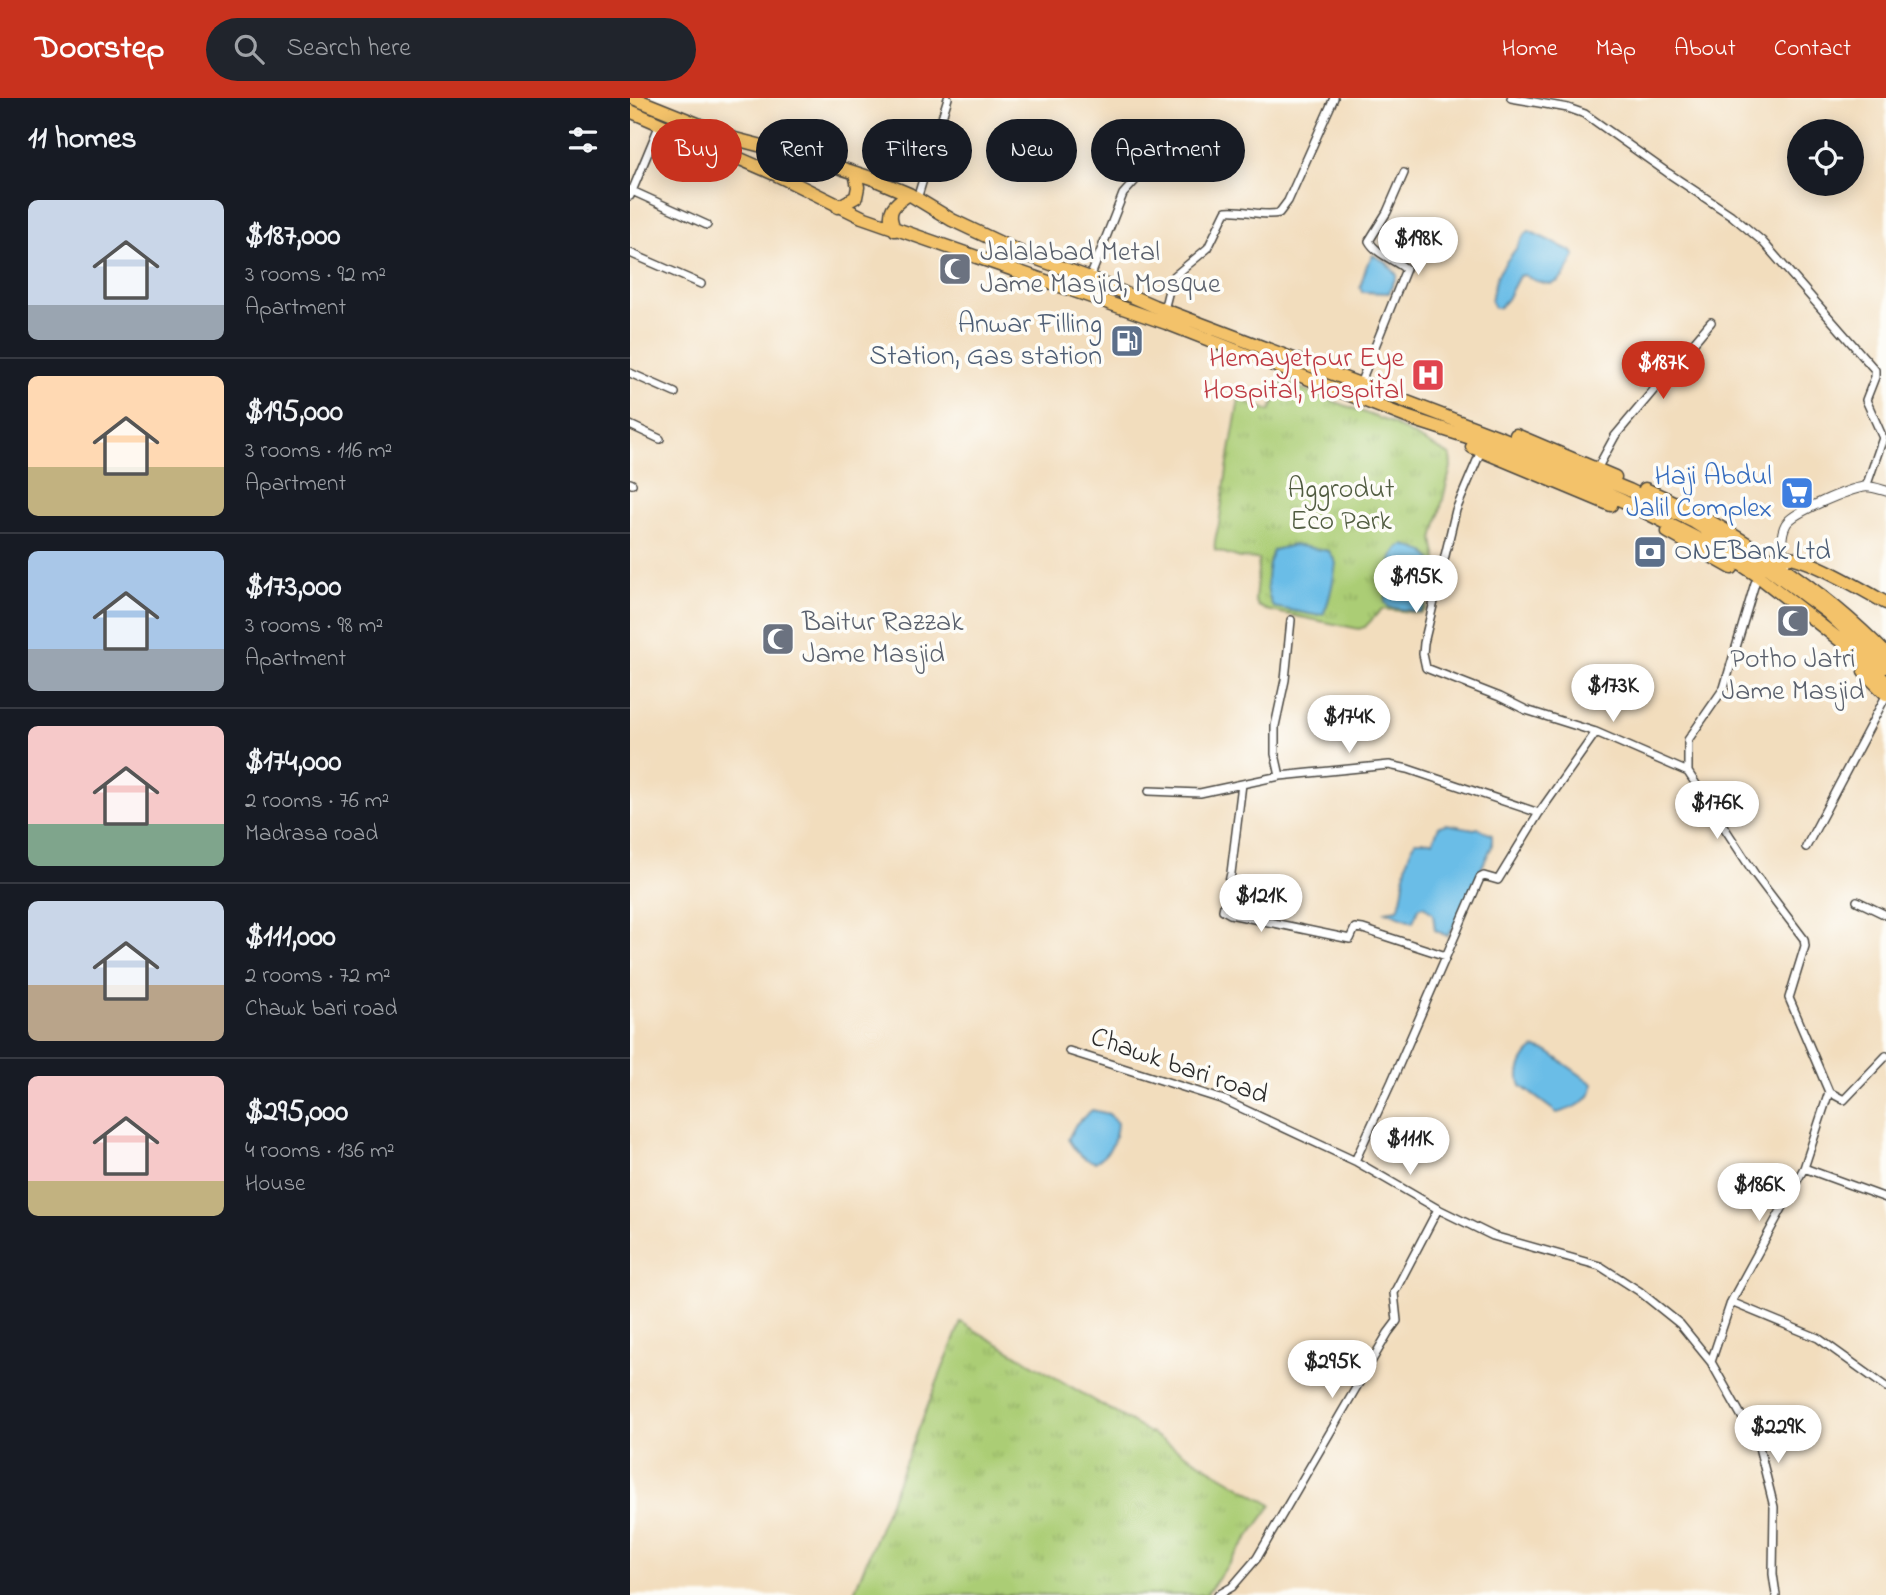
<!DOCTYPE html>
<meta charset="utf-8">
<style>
:root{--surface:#171b24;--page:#20242c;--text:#f1f3f6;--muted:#9ea1a6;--line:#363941;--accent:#c8321e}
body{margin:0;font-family:"Indie Flower",sans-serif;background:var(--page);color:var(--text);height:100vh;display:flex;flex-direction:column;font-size:26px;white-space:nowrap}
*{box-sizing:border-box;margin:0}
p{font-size:23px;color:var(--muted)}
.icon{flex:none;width:38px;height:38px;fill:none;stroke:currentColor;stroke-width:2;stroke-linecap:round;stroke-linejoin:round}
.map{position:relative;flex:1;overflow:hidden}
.details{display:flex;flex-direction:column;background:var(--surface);width:630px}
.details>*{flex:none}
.banner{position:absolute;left:21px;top:21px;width:665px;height:63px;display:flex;gap:14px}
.buttons{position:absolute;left:1157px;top:21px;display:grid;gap:14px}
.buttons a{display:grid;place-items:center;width:77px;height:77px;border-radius:50%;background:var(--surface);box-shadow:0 4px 18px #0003;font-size:35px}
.price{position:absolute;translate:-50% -60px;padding:0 16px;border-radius:24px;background:#fff;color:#222;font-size:23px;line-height:46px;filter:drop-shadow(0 2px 4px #0008)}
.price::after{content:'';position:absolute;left:50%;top:42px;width:21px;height:16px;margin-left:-10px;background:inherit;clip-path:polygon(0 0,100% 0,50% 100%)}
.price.current{background:var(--accent);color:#fff}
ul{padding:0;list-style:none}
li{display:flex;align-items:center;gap:21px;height:175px;padding:0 28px}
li+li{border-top:2px solid var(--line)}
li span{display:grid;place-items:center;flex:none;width:196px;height:140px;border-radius:10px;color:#555}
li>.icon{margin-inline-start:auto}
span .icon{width:84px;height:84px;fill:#fffc;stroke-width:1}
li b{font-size:30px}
h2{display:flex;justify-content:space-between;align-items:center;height:84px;padding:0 28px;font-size:30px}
.chip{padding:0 24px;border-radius:32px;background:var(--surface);box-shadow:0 4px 18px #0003;font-size:24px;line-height:63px}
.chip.current{background:var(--accent);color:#fff}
header{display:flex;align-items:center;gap:42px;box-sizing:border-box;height:98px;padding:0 35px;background:var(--accent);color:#fff}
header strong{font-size:33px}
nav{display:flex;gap:38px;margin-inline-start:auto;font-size:24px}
.search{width:490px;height:63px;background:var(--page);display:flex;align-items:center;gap:18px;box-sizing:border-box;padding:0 24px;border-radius:38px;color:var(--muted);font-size:26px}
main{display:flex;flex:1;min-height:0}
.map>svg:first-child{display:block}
</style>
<header>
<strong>Doorstep</strong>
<div class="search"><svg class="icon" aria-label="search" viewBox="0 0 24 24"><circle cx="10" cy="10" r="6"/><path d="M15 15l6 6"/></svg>Search here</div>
<nav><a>Home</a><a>Map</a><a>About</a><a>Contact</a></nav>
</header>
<main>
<section class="details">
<h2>11 homes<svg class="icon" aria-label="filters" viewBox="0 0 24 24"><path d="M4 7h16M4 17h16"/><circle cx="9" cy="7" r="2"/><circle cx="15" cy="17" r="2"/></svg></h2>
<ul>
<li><span style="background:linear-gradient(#c9d6e8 75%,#9aa5b1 0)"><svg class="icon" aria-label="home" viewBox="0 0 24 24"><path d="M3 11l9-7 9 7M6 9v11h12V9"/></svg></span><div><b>$187,000</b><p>3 rooms · 92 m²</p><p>Apartment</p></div></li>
<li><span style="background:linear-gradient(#ffd9b3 65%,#c2b280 0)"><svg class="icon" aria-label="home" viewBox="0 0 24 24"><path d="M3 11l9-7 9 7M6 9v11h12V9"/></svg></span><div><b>$195,000</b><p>3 rooms · 116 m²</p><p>Apartment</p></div></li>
<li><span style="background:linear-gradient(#a9c7e8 70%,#9aa5b1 0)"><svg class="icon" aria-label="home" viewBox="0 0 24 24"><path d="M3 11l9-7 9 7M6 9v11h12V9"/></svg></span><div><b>$173,000</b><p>3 rooms · 98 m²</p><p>Apartment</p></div></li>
<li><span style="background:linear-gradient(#f6c9c9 70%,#7fa58c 0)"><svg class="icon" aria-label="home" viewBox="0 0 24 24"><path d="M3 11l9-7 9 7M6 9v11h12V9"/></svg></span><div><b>$174,000</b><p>2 rooms · 76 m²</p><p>Madrasa road</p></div></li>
<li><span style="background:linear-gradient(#c9d6e8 60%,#b9a48a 0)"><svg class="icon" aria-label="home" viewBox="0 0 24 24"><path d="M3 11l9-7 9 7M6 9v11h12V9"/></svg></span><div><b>$111,000</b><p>2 rooms · 72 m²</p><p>Chawk bari road</p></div></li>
<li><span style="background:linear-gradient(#f6c9c9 75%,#c2b280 0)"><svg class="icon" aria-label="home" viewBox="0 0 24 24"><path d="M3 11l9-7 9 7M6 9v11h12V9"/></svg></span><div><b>$295,000</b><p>4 rooms · 136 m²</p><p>House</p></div></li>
</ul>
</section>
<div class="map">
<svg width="1256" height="1497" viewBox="0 0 1256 1497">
<defs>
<pattern id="grass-tufts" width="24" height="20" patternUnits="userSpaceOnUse" patternTransform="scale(1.75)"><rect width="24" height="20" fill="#abcd75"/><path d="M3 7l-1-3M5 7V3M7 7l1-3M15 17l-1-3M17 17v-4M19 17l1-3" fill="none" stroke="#93b065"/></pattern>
</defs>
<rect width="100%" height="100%" fill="#fdfcf7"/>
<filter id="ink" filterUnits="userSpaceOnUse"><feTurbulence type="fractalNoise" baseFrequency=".0143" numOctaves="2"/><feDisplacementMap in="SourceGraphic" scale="14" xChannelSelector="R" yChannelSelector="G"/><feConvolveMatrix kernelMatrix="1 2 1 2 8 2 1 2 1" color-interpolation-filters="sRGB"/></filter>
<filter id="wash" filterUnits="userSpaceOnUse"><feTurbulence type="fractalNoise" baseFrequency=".00686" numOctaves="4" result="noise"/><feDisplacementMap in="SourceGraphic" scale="28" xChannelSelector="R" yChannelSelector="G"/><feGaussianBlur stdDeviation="1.57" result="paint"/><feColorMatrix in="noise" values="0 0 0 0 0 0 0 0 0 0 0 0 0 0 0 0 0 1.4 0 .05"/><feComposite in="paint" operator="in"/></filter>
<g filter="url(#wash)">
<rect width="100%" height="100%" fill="#f2ddbd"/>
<path fill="url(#grass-tufts)" stroke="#6b7c50" stroke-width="2" d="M653,284L759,324L820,357L821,369L803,441L807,462L804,485L795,512L790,515L752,511L735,529L729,531L636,512L628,508L625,502L629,461L610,460L585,452C583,441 589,431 590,420C595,380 602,341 609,301L640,313Z
M331,1224L642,1407L576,1497H223Z"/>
<path fill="#6bbde7" stroke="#4b7489" stroke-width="2" d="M899,133L941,153L945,157C932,188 922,193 894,177L889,178L877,201L869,210H865L861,204C865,177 869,173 885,152C890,145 891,138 899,133Z
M743,157L756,164L767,177L759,195L732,194L730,189L737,167Z
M664,447L699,453L706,465C704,479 700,504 693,516L685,517L643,509C634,490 636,472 643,452Z
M775,447L795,454L802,462L794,508L790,514L759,509L755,504L762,459L769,449Z
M816,726L844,731L848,730L862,737V748L824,828L817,838L805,832L803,816L794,808L789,809L783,824L756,813L768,811C777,791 771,763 786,743H803L809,728Z
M905,950L918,954L963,986C963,1004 942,1011 927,1015L891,988C885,975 893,958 905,950Z
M462,1012L479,1016L487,1025C486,1041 481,1056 465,1064C451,1061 445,1053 438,1041L446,1026Z"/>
</g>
<g filter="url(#ink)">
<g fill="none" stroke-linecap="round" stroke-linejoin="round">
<defs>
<path id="minor" d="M881,0L938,10L955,16L1038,75L1101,117L1132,143L1245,272V279L1236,302L1253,340L1236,389
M0,92L77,127
M0,98L30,26
M287,101L318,0
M0,155L71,186
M460,180L493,96L525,61H533
M534,212L542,180L578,150L596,113C614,111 631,119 649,115L658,103L704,0
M0,275L45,295
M730,286L776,171C765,162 746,156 739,143L757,114L774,75
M0,327L30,341
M851,353L826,412L794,545L793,556L796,570L870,599L896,612L966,634L1058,674
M967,371L985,338L1081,224
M0,385L2,386
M1125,485L1094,590L1058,642V674L1124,775L1174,841L1175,848L1159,900L1199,994
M650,678L645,656V628L655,582L661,522
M612,686L601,775L593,812L600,816L720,841L725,830L733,831L816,858
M519,693L570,695L650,678L759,667L778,671L909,715
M1176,749L1256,598
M1227,803L1256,817
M439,953L594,1002L725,1063L808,1111L863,1138L970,1168L1009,1193L1050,1226L1081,1264L1129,1349L1144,1409L1143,1476L1146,1497
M1199,994L1214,1002L1256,958
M725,1063L762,983L850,780L854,778L868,782L909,715L966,634
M1174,1070L1256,1100
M1101,1204L1188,1240L1256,1289
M1081,1264L1101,1204L1174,1070L1199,994
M588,1497L602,1489L627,1460L758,1235L767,1223L764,1195L808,1111"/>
<path id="tertiary" d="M1155,464C1151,453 1150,437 1156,426C1163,414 1219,391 1234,389C1241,388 1249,391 1256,393"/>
<path id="primary" d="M1141,463C1147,461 1152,459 1158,459C1179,460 1235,493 1256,505"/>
<path id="trunk" d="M3,0L105,41L183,61L241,80L279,96L322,122L394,156L460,180L524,208L872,340L999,392L1062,423L1139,471L1198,515L1256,569
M0,13L147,77L232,119L536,225L779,320L847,342L921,371L993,403L1088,451L1127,477L1216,547L1256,584
M208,109L226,99L228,89L225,75
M265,132C255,113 264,106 279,96
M886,337L985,379
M842,349L981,407
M1015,391C1096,426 1195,492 1256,556
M1038,434L1102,470
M1234,574L1256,596"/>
</defs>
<use href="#minor" stroke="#494641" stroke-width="10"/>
<use href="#tertiary" stroke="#494641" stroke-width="11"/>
<use href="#primary" stroke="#494641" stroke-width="15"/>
<use href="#trunk" stroke="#494641" stroke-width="15"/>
<use href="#minor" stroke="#fff" stroke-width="7"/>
<use href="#tertiary" stroke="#fff" stroke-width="9"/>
<use href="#primary" stroke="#f3c26a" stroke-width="12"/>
<use href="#trunk" stroke="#f3c26a" stroke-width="12"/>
</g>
</g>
<defs>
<symbol id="mosque-square" viewBox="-11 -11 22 22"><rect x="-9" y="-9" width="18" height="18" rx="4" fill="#6b7280" stroke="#fdfcf7"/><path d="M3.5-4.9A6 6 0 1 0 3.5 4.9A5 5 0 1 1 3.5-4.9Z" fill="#fff"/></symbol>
<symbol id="fuel-square" viewBox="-11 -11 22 22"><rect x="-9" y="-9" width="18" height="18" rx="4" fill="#5c6f8a" stroke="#fdfcf7"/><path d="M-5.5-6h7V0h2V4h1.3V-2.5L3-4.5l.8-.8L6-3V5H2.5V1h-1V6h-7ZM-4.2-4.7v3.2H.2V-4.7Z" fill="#fff"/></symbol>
<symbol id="hospital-square" viewBox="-11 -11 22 22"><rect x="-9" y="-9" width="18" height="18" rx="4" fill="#e0444e" stroke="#fdfcf7"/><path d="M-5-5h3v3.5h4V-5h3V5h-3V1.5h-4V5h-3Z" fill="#fff"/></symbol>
<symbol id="supermarket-square" viewBox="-11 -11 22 22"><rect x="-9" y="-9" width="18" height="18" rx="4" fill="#3f7fe0" stroke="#fdfcf7"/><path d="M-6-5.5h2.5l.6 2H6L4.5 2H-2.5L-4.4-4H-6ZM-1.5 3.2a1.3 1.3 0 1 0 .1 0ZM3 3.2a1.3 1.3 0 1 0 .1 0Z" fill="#fff"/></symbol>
<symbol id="bank-square" viewBox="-11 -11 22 22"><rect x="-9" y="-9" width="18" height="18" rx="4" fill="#5c6f8a" stroke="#fdfcf7"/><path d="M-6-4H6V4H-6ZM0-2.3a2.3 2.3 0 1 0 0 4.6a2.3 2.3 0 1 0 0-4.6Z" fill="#fff"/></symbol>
</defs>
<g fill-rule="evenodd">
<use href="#mosque-square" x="306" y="152" width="38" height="38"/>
<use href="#fuel-square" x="478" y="224" width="38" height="38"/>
<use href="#hospital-square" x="779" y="258" width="38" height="38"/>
<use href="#supermarket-square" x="1148" y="376" width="38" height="38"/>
<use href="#bank-square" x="1001" y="435" width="38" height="38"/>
<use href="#mosque-square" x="1144" y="504" width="38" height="38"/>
<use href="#mosque-square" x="129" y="522" width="38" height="38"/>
</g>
<g text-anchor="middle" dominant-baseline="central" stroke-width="7" stroke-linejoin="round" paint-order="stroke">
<g font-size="28" fill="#5b616d" stroke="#fdfcf7" text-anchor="start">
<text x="350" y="155">Jalalabad Metal<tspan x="350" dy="32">Jame Masjid, Mosque</tspan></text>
<text x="172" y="525">Baitur Razzak<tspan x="172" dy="32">Jame Masjid</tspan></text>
<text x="1163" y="562" text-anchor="middle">Potho Jatri<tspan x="1163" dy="32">Jame Masjid</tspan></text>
</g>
<g font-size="28" fill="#4e5e75" stroke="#fdfcf7" text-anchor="end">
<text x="472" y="227">Anwar Filling<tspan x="472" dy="32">Station, Gas station</tspan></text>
<text x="1044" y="454" text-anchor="start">ONEBank Ltd</text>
</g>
<g font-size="28" fill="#be3a42" stroke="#fdfcf7" text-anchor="end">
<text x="774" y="261">Hemayetpur Eye<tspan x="774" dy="32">Hospital, Hospital</tspan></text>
</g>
<g font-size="28" fill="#366cbe" stroke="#fdfcf7" text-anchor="end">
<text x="1142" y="379">Haji Abdul<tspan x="1142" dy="32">Jalil Complex</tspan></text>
</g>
<g font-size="28" fill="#515c41" stroke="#fdfcf7">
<text x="711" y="392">Aggrodut<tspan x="711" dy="32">Eco Park</tspan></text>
</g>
<g font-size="28" fill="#2b2b2b" stroke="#fdfcf7">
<text transform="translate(549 969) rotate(19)">Chawk bari road</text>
</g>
</g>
</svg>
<div class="buttons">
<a><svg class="icon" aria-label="locate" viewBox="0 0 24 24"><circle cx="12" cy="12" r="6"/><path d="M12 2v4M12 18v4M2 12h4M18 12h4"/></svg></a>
</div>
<b class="price" style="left:788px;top:179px">$198K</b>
<b class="price current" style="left:1033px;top:303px">$187K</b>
<b class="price" style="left:786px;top:517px">$195K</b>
<b class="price" style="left:983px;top:626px">$173K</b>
<b class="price" style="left:719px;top:657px">$174K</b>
<b class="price" style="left:1087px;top:743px">$176K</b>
<b class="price" style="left:631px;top:836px">$121K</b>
<b class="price" style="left:780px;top:1079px">$111K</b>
<b class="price" style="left:1129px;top:1125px">$186K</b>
<b class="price" style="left:702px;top:1302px">$295K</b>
<b class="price" style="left:1148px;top:1367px">$229K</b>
<div class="banner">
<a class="chip current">Buy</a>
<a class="chip">Rent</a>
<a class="chip">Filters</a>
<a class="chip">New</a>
<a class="chip">Apartment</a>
</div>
</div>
</main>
